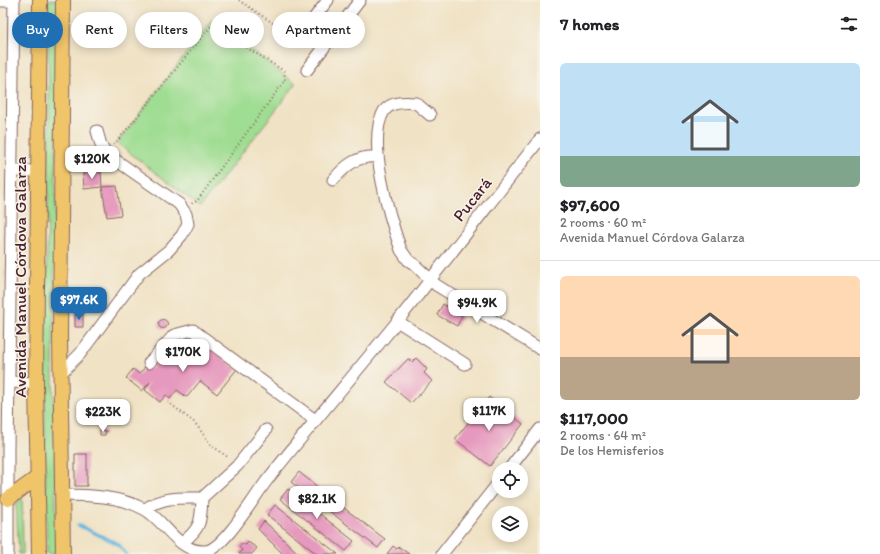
<!DOCTYPE html>
<meta charset="utf-8">
<style>
:root{--surface:#fff;--page:#f6f6f6;--text:#202124;--muted:#757577;--line:#e0e0e0;--accent:#1f6fb2}
body{margin:0;font-family:Itim,sans-serif;background:var(--page);color:var(--text);height:100vh;display:flex;flex-direction:column;font-size:15px;white-space:nowrap}
*{box-sizing:border-box;margin:0}
p{font-size:13px;color:var(--muted)}
.icon{flex:none;width:22px;height:22px;fill:none;stroke:currentColor;stroke-width:2;stroke-linecap:round;stroke-linejoin:round}
.map{position:relative;flex:1;overflow:hidden}
.sheet{display:flex;flex-direction:column;background:var(--surface);width:340px}
.sheet>*{flex:none}
.hud{position:absolute;left:12px;top:12px;width:380px;height:36px;display:flex;gap:8px}
.fabs{position:absolute;left:492px;top:462px;display:grid;gap:8px}
.fabs a{display:grid;place-items:center;width:36px;height:36px;border-radius:50%;background:var(--surface);box-shadow:0 2px 10px #0003;font-size:20px}
.price{position:absolute;translate:-50% -34px;padding:0 9px;border-radius:8px;background:#fff;color:#222;font-size:13px;line-height:26px;filter:drop-shadow(0 1px 2px #0008)}
.price::after{content:'';position:absolute;left:50%;top:24px;width:12px;height:9px;margin-left:-6px;background:inherit;clip-path:polygon(0 0,100% 0,50% 100%)}
.price.on{background:var(--accent);color:#fff}
ul{padding:0;list-style:none}
li{display:grid;align-content:center;gap:8px;height:212px;padding:0 20px}
li+li{border-top:1px solid var(--line)}
li span{display:grid;place-items:center;height:124px;border-radius:6px;color:#555}
li>.icon{margin-inline-start:auto}
span .icon{width:72px;height:72px;fill:#fffc;stroke-width:1}
li b{font-size:17px}
h2{display:flex;justify-content:space-between;align-items:center;height:48px;padding:0 20px;font-size:17px}
.chip{padding:0 14px;border-radius:18px;background:var(--surface);box-shadow:0 2px 10px #0003;font-size:14px;line-height:36px}
.chip.on{background:var(--accent);color:#fff}
main{display:flex;flex:1;min-height:0}
.map>svg:first-child{display:block}
</style>
<main>
<div class="map">
<svg width="540" height="554" viewBox="0 0 540 554">
<rect width="100%" height="100%" fill="#f7f3e8"/>
<filter id="ink" filterUnits="userSpaceOnUse"><feTurbulence type="fractalNoise" baseFrequency=".025" numOctaves="2"/><feDisplacementMap in="SourceGraphic" scale="8" xChannelSelector="R" yChannelSelector="G"/><feConvolveMatrix kernelMatrix="1 2 1 2 8 2 1 2 1" color-interpolation-filters="sRGB"/></filter>
<filter id="wash" filterUnits="userSpaceOnUse"><feTurbulence type="fractalNoise" baseFrequency=".012" numOctaves="4" result="noise"/><feDisplacementMap in="SourceGraphic" scale="16" xChannelSelector="R" yChannelSelector="G"/><feGaussianBlur stdDeviation="0.9" result="paint"/><feColorMatrix in="noise" values="0 0 0 0 0 0 0 0 0 0 0 0 0 0 0 0 0 1.4 0 .05"/><feComposite in="paint" operator="in"/></filter>
<g filter="url(#wash)">
<rect width="100%" height="100%" fill="#f0e2c4"/>
<path fill="#9fdd92" stroke="#747e5e" d="M48,0H57L58,27H47Z
M212,20L296,84L200,207L117,143Z
M48,36H58L53,373L57,554H47C46,494 44,433 45,372C46,260 51,148 48,36Z
M22,495L23,554H19L16,505Z"/>
<g fill="none" stroke-linecap="round" stroke-linejoin="round">
<path stroke="#67b7e1" stroke-width="3.5" d="M78,525L118,544L126,554"/>
</g>
<g id="blocks">
<path fill="#e699be" d="M90,157L91,170L82,171L81,158Z
M101,172L102,187L84,189L83,173Z
M117,186L121,215L107,217L102,187Z
M75,301H84V314H75Z
M443,304L462,316L457,326L437,315Z
M75,315H83V327H75Z
M158.5 324a4.5 4.5 0 1 1 9 0a4.5 4.5 0 1 1-9 0Z
M173,341L192,356L205,344L237,369L217,394L200,381L187,397L177,390L170,399L166,395L160,402L145,390L150,382L142,391L126,378L133,369L139,374L146,366L151,369Z
M416,358L427,369L424,373L432,381L411,403L386,382L408,359L412,362Z
M489,397L523,424L490,466L455,439Z
M100,430L106,431L105,435H100Z
M75,454H87V486H75Z
M299,472L335,501L328,510L291,482Z
M288,489L354,541L346,551L280,499Z
M336,502L385,539L378,548L329,511Z
M275,505L338,554H317L267,515Z
M264,521L299,554H283L258,529Z
M248,542L257,548L252,554H239L242,550L239,547L242,543L246,545Z
M393,546L397,549L399,547L409,554H387Z"/>
</g>
</g>
<g filter="url(#ink)">
<use href="#blocks" fill-opacity="0" stroke="#846361" stroke-width="1"/>
<g fill="none" stroke-linecap="round" stroke-linejoin="round">
<defs>
<path id="minor" d="M0,1H14
M307,28L326,44
M297,40L328,0
M307,70L360,0
M430,115L416,103C406,102 391,101 384,111C366,140 390,219 401,250L408,260L414,264L436,285L540,349
M12,171H38
M333,180C346,165 358,155 378,157
M397,321L465,364
M149,363L174,335L193,330L315,420
M60,374L80,354L139,274L169,250L182,235L188,224L186,214L179,204L107,154L101,145L97,131
M9,382L36,383
M509,469L540,429
M62,495C89,495 119,496 144,509C165,520 178,553 205,551C224,550 255,495 268,479C310,426 354,375 396,323C445,262 492,200 540,139
M145,509C164,496 180,498 202,498L237,466L266,430
M182,543C201,528 201,522 202,498
M8,554V449L14,0
M442,554L499,482"/>
<path id="major" d="M8,499L38,477
M39,554L36,383L40,0
M63,554L60,336L63,0"/>
</defs>
<use href="#minor" stroke="#846361" stroke-width="13"/>
<use href="#major" stroke="#846361" stroke-width="16"/>
<path stroke="#846361" stroke-width="2" stroke-dasharray="1 3" stroke-linecap="butt" d="M239,0L289,34
M114,145L211,26H217L233,39L284,71L285,80L197,201L191,204
M168,402L195,423L211,445L229,458"/>
<use href="#minor" stroke="#fff" stroke-width="11"/>
<use href="#major" stroke="#f0c469" stroke-width="14"/>
</g>
</g>
<g text-anchor="middle" dominant-baseline="central" stroke-width="3" stroke-linejoin="round" paint-order="stroke">
<g font-size="17" fill="#4a1f2b" stroke="#f7f3e8">
<text transform="translate(472 199) rotate(-52)">Pucará</text>
<text transform="translate(20 277) rotate(-90)">Avenida Manuel Córdova Galarza</text>
</g>
</g>
</svg>
<div class="fabs">
<a><svg class="icon" aria-label="locate" viewBox="0 0 24 24"><circle cx="12" cy="12" r="6"/><path d="M12 2v4M12 18v4M2 12h4M18 12h4"/></svg></a>
<a><svg class="icon" aria-label="layers" viewBox="0 0 24 24"><path d="M12 4l9 5-9 5-9-5zM3 14l9 5 9-5"/></svg></a>
</div>
<b class="price" style="left:92px;top:180px">$120K</b>
<b class="price on" style="left:79px;top:321px">$97.6K</b>
<b class="price" style="left:477px;top:324px">$94.9K</b>
<b class="price" style="left:183px;top:373px">$170K</b>
<b class="price" style="left:489px;top:432px">$117K</b>
<b class="price" style="left:103px;top:433px">$223K</b>
<b class="price" style="left:317px;top:520px">$82.1K</b>
<div class="hud">
<a class="chip on">Buy</a>
<a class="chip">Rent</a>
<a class="chip">Filters</a>
<a class="chip">New</a>
<a class="chip">Apartment</a>
</div>
</div>
<section class="sheet">
<h2>7 homes<svg class="icon" aria-label="filters" viewBox="0 0 24 24"><path d="M4 7h16M4 17h16"/><circle cx="9" cy="7" r="2"/><circle cx="15" cy="17" r="2"/></svg></h2>
<ul>
<li><span style="background:linear-gradient(#bfe0f5 75%,#7fa58c 0)"><svg class="icon" aria-label="home" viewBox="0 0 24 24"><path d="M3 11l9-7 9 7M6 9v11h12V9"/></svg></span><div><b>$97,600</b><p>2 rooms · 60 m²</p><p>Avenida Manuel Córdova Galarza</p></div></li>
<li><span style="background:linear-gradient(#ffd9b3 65%,#b9a48a 0)"><svg class="icon" aria-label="home" viewBox="0 0 24 24"><path d="M3 11l9-7 9 7M6 9v11h12V9"/></svg></span><div><b>$117,000</b><p>2 rooms · 64 m²</p><p>De los Hemisferios</p></div></li>
</ul>
</section>
</main>
